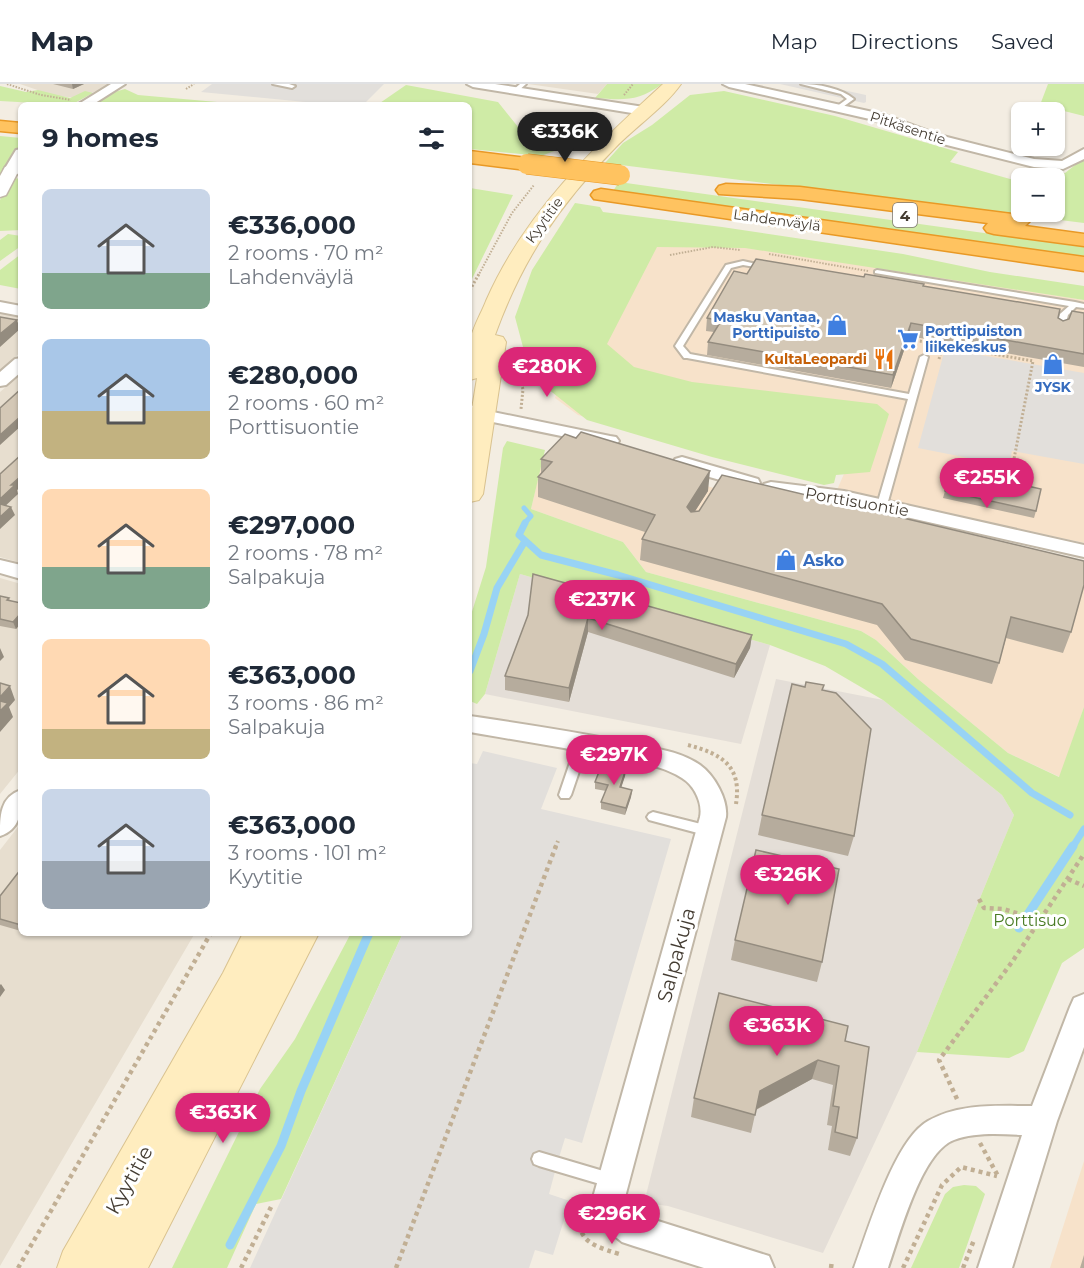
<!DOCTYPE html>
<meta charset="utf-8">
<style>
:root{--surface:#fff;--page:#f2f2f3;--text:#1f2937;--muted:#747a83;--line:#e0e1e3;--accent:#db2777}
body{margin:0;font-family:Montserrat,sans-serif;background:var(--page);color:var(--text);height:100vh;display:flex;flex-direction:column;font-size:22px;white-space:nowrap}
*{box-sizing:border-box;margin:0}
p{font-size:20px;color:var(--muted)}
.icon{flex:none;width:33px;height:33px;fill:none;stroke:currentColor;stroke-width:2;stroke-linecap:round;stroke-linejoin:round}
.map{position:relative;flex:1;overflow:hidden}
.panel{position:absolute;left:18px;top:18px;width:454px;height:834px;display:flex;flex-direction:column;background:var(--surface);border-radius:9px;box-shadow:0 2px 4px #0004}
.panel>*{flex:none}
.tools{position:absolute;left:1011px;top:18px;display:grid;gap:12px}
.tools a{display:grid;place-items:center;width:54px;height:54px;border-radius:9px;background:var(--surface);box-shadow:0 2px 4px #0004;font-size:30px}
.price{position:absolute;translate:-50% -51px;padding:0 14px;border-radius:21px;background:var(--accent);color:#fff;font-size:20px;line-height:39px;filter:drop-shadow(0 2px 3px #0008)}
.price::after{content:'';position:absolute;left:50%;top:36px;width:18px;height:14px;margin-left:-9px;background:inherit;clip-path:polygon(0 0,100% 0,50% 100%)}
.price.on{background:#222;color:#fff}
ul{padding:0;list-style:none}
li{display:flex;align-items:center;gap:18px;height:150px;padding:0 24px}
li span{display:grid;place-items:center;flex:none;width:168px;height:120px;border-radius:9px;color:#555}
li>.icon{margin-inline-start:auto}
span .icon{width:72px;height:72px;fill:#fffc;stroke-width:1}
li b{font-size:26px}
h2{display:flex;justify-content:space-between;align-items:center;height:72px;padding:0 24px;font-size:26px}
header{display:flex;align-items:center;gap:36px;box-sizing:border-box;height:84px;padding:0 30px;background:var(--surface);border-bottom:2px solid var(--line)}
header strong{font-size:28px}
nav{display:flex;gap:33px;margin-inline-start:auto;font-size:21px}
.map>svg:first-child{display:block}
</style>
<header>
<strong>Map</strong>
<nav><a>Map</a><a>Directions</a><a>Saved</a></nav>
</header>
<div class="map">
<svg width="1084" height="1184" viewBox="0 0 1084 1184">
<rect width="100%" height="100%" fill="#f3ede2"/>
<path fill="#e7decf" d="M20,0H112L80,14L55,12Z
M528,0H607L598,10Z
M0,229L21,232V268L0,286Z
M21,290V479L0,473V308Z
M0,494L21,500V684L0,710Z
M21,739V849H195L0,1182V766Z"/>
<path fill="#f7e2ca" d="M607,146L737,161L1084,216V459L837,406L868,334L665,356L578,331L555,314Z
M542,377L682,395L799,428L1084,496V623L1060,693L1008,669L918,595L876,556L861,547L646,488L623,458L531,425Z
M1084,1077V1184H1050Z"/>
<path fill="#e4ded7" d="M520,490L770,561L741,660L485,610Z
M776,595L883,616L1002,711L1014,731L917,968L823,1169L668,1122L644,1119Z"/>
<path fill="#cfeba6" d="M607,0H662C638,18 623,16 595,14Z
M1048,0H1084V32L1040,21Z
M406,1L498,18L527,54L539,46L556,48L570,42L581,45L557,66L541,72L470,65V21H377Z
M0,2L26,8L38,6L70,14L85,7L93,9L71,21L0,17Z
M125,5L138,11L251,21H88L104,11Z
M724,7L835,32L958,68L950,78L1021,98L1022,128H1054V94H1037L1043,89H1065L1084,74V139L605,79L623,59L652,41L690,11Z
M0,52L21,54V64L10,76L0,94Z
M14,94L21,95V146L0,147V116Z
M619,98L1084,163V177L851,140L613,107Z
M470,104L513,111L470,199Z
M575,119L600,123L603,128L722,143L903,170L990,188L1084,202V216L745,164L657,163L607,260L634,283L692,298L877,320L889,330L870,388L836,391L834,399L824,401L712,373L587,336L538,297L523,263L515,233L532,186Z
M8,150L21,152V162L0,177V156Z
M21,170V205L0,201V186Z
M507,357L545,366L531,425L623,458L646,488L861,547L876,556L918,595L1008,669L1059,693L1084,623V864L1062,879L1024,967L1009,974L917,968L1014,731L1002,711L883,616L825,582L770,561L520,490L485,610L477,620L470,617V534L486,483L503,364Z
M351,849H403L281,1115L256,1120L227,1184H172L260,1005L295,955Z
M964,1101L976,1102L985,1110L959,1184H911L945,1110L953,1103Z"/>
<path fill="#e2dfdb" d="M212,0H384L363,21H336L201,8Z
M780,0H815L866,11V18L864,19Z
M945,265L1084,289V380L1012,367L1009,382L918,364Z
M483,667L557,684L541,725L671,755L582,1059L565,1054L557,1080L549,1110L570,1117L553,1171L535,1166L529,1184H250L403,849H470V679L477,680Z"/>
<g fill="none" stroke-linecap="round" stroke-linejoin="round">
<path stroke="#98d3f5" stroke-width="4" d="M547,55L546,49L564,36"/>
<path stroke="#98d3f5" stroke-width="5" d="M524,440L531,432L524,424"/>
<path stroke="#98d3f5" stroke-width="7" d="M525,439L519,451L541,471L618,491L846,560L882,580L1032,709L1070,731
M470,587L484,550L497,504L525,457
M1072,764L1084,745"/>
<path stroke="#98d3f5" stroke-width="9" d="M1019,844L1073,762
M230,1161L281,1062L301,1007L369,849"/>
<defs>
<path id="service" d="M273,0H289L295,2L292,4Z
M520,0H526L517,8H513V6Z
M801,0C818,0 841,4 854,15L840,25H836V23L847,15L841,10Z
M743,177L770,183L767,185L743,181L731,184L683,262L690,270L909,310L920,273L924,271L928,273L887,421L884,439H878L876,437L877,421L908,315L687,274H684L675,262L726,181Z
M877,186L1075,218L1084,220V224L1076,223L1068,231L1064,246L1060,248L1056,246L1060,230L1069,222L875,189V187Z
M583,654L587,655L589,658L571,711L569,714H561L559,711L577,658L579,655Z
M653,728L709,742L713,744L715,747L713,750L709,752L649,736L647,733L649,730Z
M539,1068L610,1089L615,1091L617,1096L615,1101L610,1103L539,1082L534,1080L532,1075L534,1070Z"/>
<path id="minor" d="M111,0H125L92,21H77Z
M467,0H495L644,23L650,27L644,31L473,3Z
M723,0H745L882,30L939,51L1034,75L1062,77L1084,65V75L1063,85L1034,83L931,57L874,36L729,3Z
M21,65V90L6,89L4,86L16,66Z
M0,218L21,222V232L0,228Z
M21,274V288L6,301L0,302V288L15,275Z
M470,321L488,327L610,352L616,353L619,357L616,361L610,362L483,336L470,332Z
M682,373L758,395L760,399L758,403L751,405L675,383L673,379L675,375Z
M771,398L844,407L1084,461V473L844,419L764,408L761,404L764,400Z
M0,476L21,481V495L0,489Z
M470,632C523,640 577,648 630,659C653,664 680,667 700,681C714,691 728,715 726,733L624,1117L626,1121L642,1132L769,1172L774,1184H704L634,1162L622,1158L603,1143L592,1117L700,733C703,719 694,701 682,694C663,682 641,679 620,675C570,664 520,657 470,648Z
M21,706C21,725 22,745 0,752C0,732 0,713 21,706Z
M1084,910V963L1057,1037L1012,1184H978L1022,1051C1000,1050 975,1048 954,1056C921,1068 899,1153 888,1184H854C868,1147 894,1056 928,1037C960,1019 997,1022 1032,1022L1070,923L1074,914Z"/>
<path id="tertiary" d="M11,81L19,86L6,111L0,113V92L5,83Z"/>
<path id="secondary" d="M663,0H681C665,23 635,43 615,64C559,121 522,176 495,251L503,253L506,258L483,410L479,416L470,418V337L477,294L470,296C470,284 468,271 470,259C471,246 481,230 486,217C525,128 593,64 663,0Z
M243,849H319L148,1184H57L63,1167L223,889Z"/>
<path id="motorway" d="M0,37L21,39V49L0,47Z
M470,67L527,74L534,76L537,80L534,84L527,86L470,79Z
M726,100L800,103L1020,131L1027,133L1030,137L1025,142L1084,150V162L994,150L987,148L984,144L988,139L800,115L719,110L716,106L719,102Z
M601,105L1084,173V187L594,115L591,111L594,107Z"/>
</defs>
<use href="#service" stroke="#c1b7a7" stroke-width="4"/>
<use href="#minor" stroke="#c1b7a7" stroke-width="4"/>
<use href="#tertiary" stroke="#c1b7a7" stroke-width="3"/>
<use href="#secondary" stroke="#d9c28f" stroke-width="2"/>
<use href="#motorway" stroke="#e99925" stroke-width="3"/>
<path stroke="#c1af94" stroke-width="2" stroke-dasharray="1.5 1.5" stroke-linecap="butt" d="M7,0L41,11L71,16
M186,5L194,0
M624,11L633,0
M568,65L599,35
M769,170L868,187
M670,171L713,163L740,166
M478,192L512,129L534,101"/>
<path stroke="#c1af94" stroke-width="3" stroke-dasharray="2 2" stroke-linecap="butt" d="M470,206L479,190
M908,255L1033,277L1013,380
M939,275L943,261
M513,281L523,305L521,325"/>
<path stroke="#c1af94" stroke-width="4" stroke-dasharray="3 3" stroke-linecap="butt" d="M688,661C722,670 742,682 736,720
M555,764L558,757"/>
<path stroke="#c1af94" stroke-width="4.5" stroke-dasharray="4 4" stroke-linecap="butt" d="M1068,795L1084,802
M979,815L984,824L1003,825L1040,836
M957,1015L939,976L1012,878L1084,770
M980,1059L998,1092
M581,1117C574,1154 586,1160 619,1170
M18,1184L211,849
M241,1184L271,1123
M396,1184L556,762
M831,1184L832,1176
M903,1184L942,1101L961,1083L997,1092
M963,1184L974,1156"/>
<use href="#service" fill="#fff" fill-rule="evenodd"/>
<use href="#minor" fill="#fff" fill-rule="evenodd"/>
<use href="#tertiary" fill="#fff" fill-rule="evenodd"/>
<use href="#secondary" fill="#ffedbf" fill-rule="evenodd"/>
<use href="#motorway" fill="#ffc360" fill-rule="evenodd"/>
<defs>
<path id="motorway-bridge" d="M527,80L620,91"/>
</defs>
<use href="#motorway-bridge" stroke="#e99925" stroke-width="21" stroke-linecap="butt"/>
<use href="#motorway-bridge" stroke="#ffc360" stroke-width="20"/>
</g>
<path fill="#b6ac9d" d="M53,0H84L73,5Z
M747,190L864,193L924,202L1058,234L1063,237L1084,229V283L909,252L891,304L707,271L708,258L714,248L706,247L707,234Z
M541,375L708,407L695,427L1071,548L1063,569L1006,554L999,579L992,600L905,576L877,541L640,476L642,455L645,448L538,413V393L541,390Z
M945,407L1036,427L1034,434L943,414Z
M533,490L752,551L750,564L734,594L588,548L569,618L505,606V592L528,531Z
M0,512L9,514L10,517L21,519V539L16,545L0,542Z
M822,606L854,752L848,772L758,751L762,731Z
M626,685L625,692L621,704L632,706L631,713L625,731L601,725V718L606,707L595,705V698Z
M21,785V847L0,841V812Z
M735,856L822,878L817,898L731,876Z
M845,957L857,1054L850,1072L828,1066L832,1042L827,1041L833,1001L812,995L756,1026L751,1049L691,1033L694,1014Z
M1084,1171V1184H1080Z"/>
<path fill="#948c7f" d="M72,0H84L73,5Z
M17,236L20,245L0,263V250Z
M911,239L909,252L891,304L893,291Z
M21,332V342L0,361V351Z
M710,387L708,407L685,443L687,423Z
M21,392V403L17,406L18,410L0,427V415L11,401Z
M11,423L15,431L0,445V433Z
M21,529V539L16,545L13,538Z
M588,534V548L569,618V604Z
M752,551L750,564L734,594L736,580Z
M0,564L4,573L0,577Z
M10,602L15,616L9,623L13,633L0,648V613Z
M626,685L625,692L619,710L620,703Z
M632,706L631,713L625,731L626,724Z
M1,900L5,906L0,913V901Z
M818,976L812,995L755,1026L760,1007Z"/>
<path fill="#d4c8b6" stroke="#948c7f" stroke-width="1.5" d="M756,175L864,193L865,190L924,200L923,202L1060,225L1058,234L1063,237L1069,235L1072,227L1084,229V270L911,239L893,291L708,258L721,237L707,234L734,187L747,190Z
M0,233L17,236L0,250Z
M21,305V332L0,351V324Z
M581,348L710,387L687,423L691,428L699,427L722,391L1084,477V501L1071,548L1011,533L999,579L911,555L882,520L642,455L655,431L538,393L552,378L541,375L565,350L576,354Z
M21,371V392L11,401H15L0,415V390Z
M952,385L1041,405L1036,427L945,407Z
M0,420L11,423L0,433Z
M533,490L752,551L736,580L588,534L569,604L505,592L528,531Z
M0,512L9,514L7,516L21,519V529L13,538L0,535Z
M806,598L824,601L822,606L836,609L871,645L854,752L762,731L792,600L805,603Z
M0,599L10,602L0,613Z
M0,617L8,619L0,627Z
M602,680L626,685L620,703L632,706L626,724L601,718L608,701L595,698Z
M756,766L839,785L822,878L735,856Z
M21,785V841L0,835V812Z
M719,909L848,942L845,957L869,963L857,1054L835,1048L839,1023L833,1022L839,982L818,976L760,1007L755,1031L694,1014Z"/>
<defs>
<symbol id="shop-bare" viewBox="-9 -9 18 18"><path d="M-5-2.5h2.3a2.7 3.5 0 0 1 5.4 0H5L5.5 6h-11ZM-1.5-2.5h3a1.5 2.3 0 0 0-3 0Z" fill="#3f7fe0" stroke="#fff" stroke-width="2.5" paint-order="stroke"/></symbol>
<symbol id="supermarket-bare" viewBox="-9 -9 18 18"><path d="M-6-5.5h2.5l.6 2H6L4.5 2H-2.5L-4.4-4H-6ZM-1.5 3.2a1.3 1.3 0 1 0 .1 0ZM3 3.2a1.3 1.3 0 1 0 .1 0Z" fill="#3f7fe0" stroke="#fff" stroke-width="2.5" paint-order="stroke"/></symbol>
<symbol id="restaurant-bare" viewBox="-9 -9 18 18"><path d="M-5-6h1v4h1v-4h1v4h1v-4h1v5L-1.5 .5V6h-2V.5L-5-1ZM5-6V6H3V1.5H1.5Q1.5-4 5-6Z" fill="#e8710a" stroke="#fff" stroke-width="2.5" paint-order="stroke"/></symbol>
</defs>
<g fill-rule="evenodd">
<use href="#shop-bare" x="822" y="226" width="30" height="30"/>
<use href="#supermarket-bare" x="893" y="240" width="30" height="30"/>
<use href="#restaurant-bare" x="869" y="260" width="30" height="30"/>
<use href="#shop-bare" x="1038" y="265" width="30" height="30"/>
<use href="#shop-bare" x="771" y="461" width="30" height="30"/>
</g>
<g text-anchor="middle" dominant-baseline="central" stroke-width="6" stroke-linejoin="round" paint-order="stroke">
<g font-size="14" fill="#443c32" stroke="#fff">
<text transform="translate(908 44) rotate(18)">Pitkäsentie</text>
<text transform="translate(544 136) rotate(-54)">Kyytitie</text>
<text transform="translate(777 136) rotate(8)">Lahdenväylä</text>
</g>
<g font-size="14" font-weight="bold" fill="#366cbe" stroke="#fff" text-anchor="end">
<text x="820" y="233">Masku Vantaa,<tspan x="820" dy="16">Porttipuisto</tspan></text>
<text x="925" y="247" text-anchor="start">Porttipuiston<tspan x="925" dy="16">liikekeskus</tspan></text>
<text x="1053" y="303" text-anchor="middle">JYSK</text>
</g>
<g font-size="14" font-weight="bold" fill="#c56008" stroke="#fff" text-anchor="end">
<text x="867" y="275">KultaLeopardi</text>
</g>
<rect fill="#fff" stroke="#7c7670" stroke-width="1.5" x="893" y="119" width="24" height="24" rx="4.5"/>
<g font-size="15" font-weight="bold" fill="#443c32">
<text x="905" y="131">4</text>
</g>
<g font-size="16" fill="#443c32" stroke="#fff">
<text transform="translate(857 418) rotate(10)">Porttisuontie</text>
</g>
<g font-size="16" font-weight="bold" fill="#366cbe" stroke="#fff" text-anchor="start">
<text x="803" y="476">Asko</text>
</g>
<g font-size="16" fill="#477a22" stroke="#fff">
<text x="1030" y="836">Porttisuo</text>
</g>
<g font-size="20" fill="#443c32" stroke="#fff">
<text transform="translate(676 871) rotate(-75)">Salpakuja</text>
<text transform="translate(129 1096) rotate(-61)">Kyytitie</text>
</g>
</g>
</svg>
<div class="tools">
<a>+</a>
<a>−</a>
</div>
<b class="price on" style="left:565px;top:79px">€336K</b>
<b class="price" style="left:547px;top:314px">€280K</b>
<b class="price" style="left:987px;top:425px">€255K</b>
<b class="price" style="left:602px;top:547px">€237K</b>
<b class="price" style="left:614px;top:702px">€297K</b>
<b class="price" style="left:788px;top:822px">€326K</b>
<b class="price" style="left:777px;top:973px">€363K</b>
<b class="price" style="left:223px;top:1060px">€363K</b>
<b class="price" style="left:612px;top:1161px">€296K</b>
<section class="panel">
<h2>9 homes<svg class="icon" aria-label="filters" viewBox="0 0 24 24"><path d="M4 7h16M4 17h16"/><circle cx="9" cy="7" r="2"/><circle cx="15" cy="17" r="2"/></svg></h2>
<ul>
<li><span style="background:linear-gradient(#c9d6e8 70%,#7fa58c 0)"><svg class="icon" aria-label="home" viewBox="0 0 24 24"><path d="M3 11l9-7 9 7M6 9v11h12V9"/></svg></span><div><b>€336,000</b><p>2 rooms · 70 m²</p><p>Lahdenväylä</p></div></li>
<li><span style="background:linear-gradient(#a9c7e8 60%,#c2b280 0)"><svg class="icon" aria-label="home" viewBox="0 0 24 24"><path d="M3 11l9-7 9 7M6 9v11h12V9"/></svg></span><div><b>€280,000</b><p>2 rooms · 60 m²</p><p>Porttisuontie</p></div></li>
<li><span style="background:linear-gradient(#ffd9b3 65%,#7fa58c 0)"><svg class="icon" aria-label="home" viewBox="0 0 24 24"><path d="M3 11l9-7 9 7M6 9v11h12V9"/></svg></span><div><b>€297,000</b><p>2 rooms · 78 m²</p><p>Salpakuja</p></div></li>
<li><span style="background:linear-gradient(#ffd9b3 75%,#c2b280 0)"><svg class="icon" aria-label="home" viewBox="0 0 24 24"><path d="M3 11l9-7 9 7M6 9v11h12V9"/></svg></span><div><b>€363,000</b><p>3 rooms · 86 m²</p><p>Salpakuja</p></div></li>
<li><span style="background:linear-gradient(#c9d6e8 60%,#9aa5b1 0)"><svg class="icon" aria-label="home" viewBox="0 0 24 24"><path d="M3 11l9-7 9 7M6 9v11h12V9"/></svg></span><div><b>€363,000</b><p>3 rooms · 101 m²</p><p>Kyytitie</p></div></li>
</ul>
</section>
</div>
